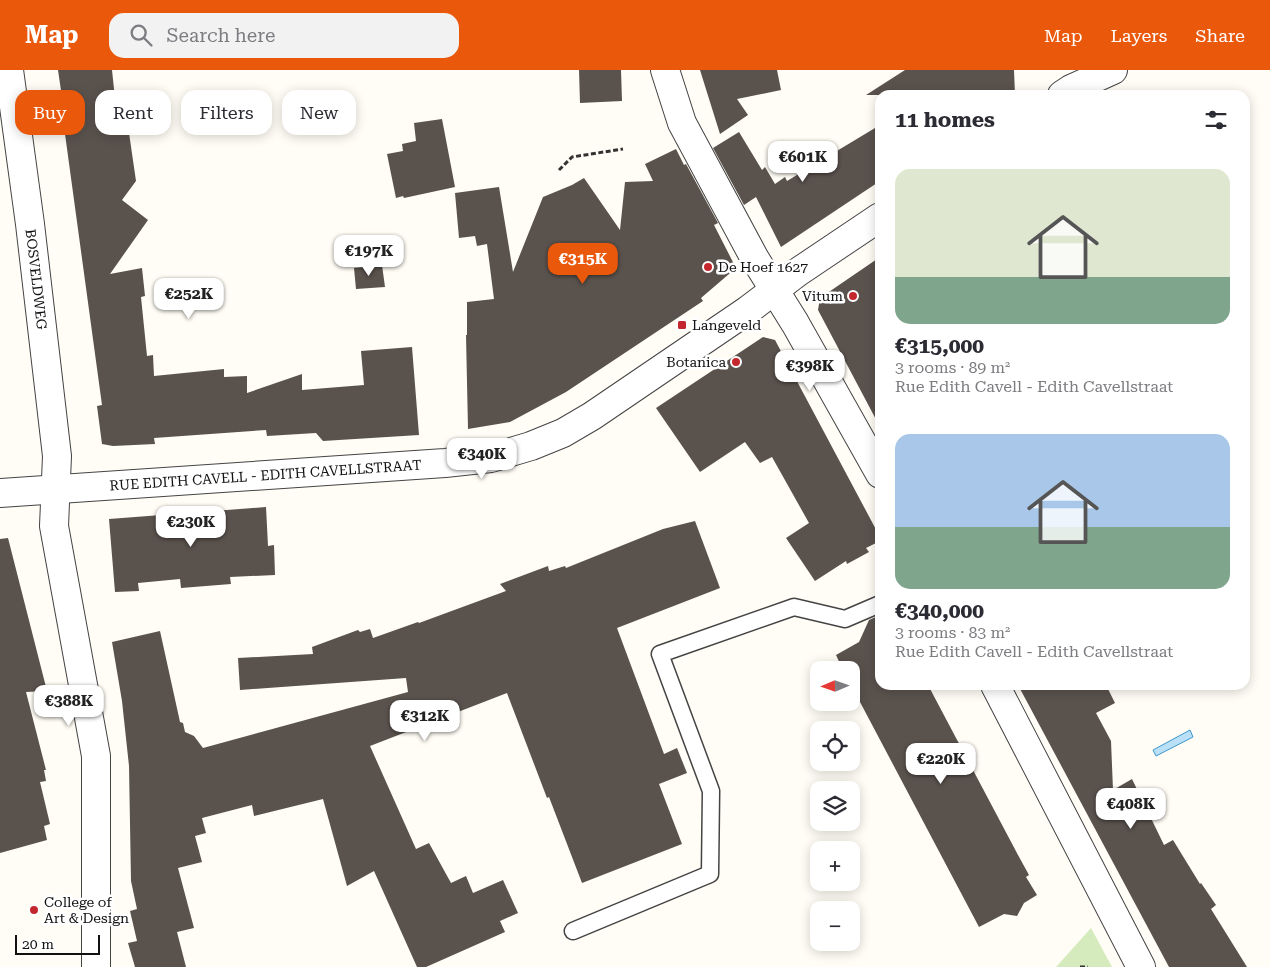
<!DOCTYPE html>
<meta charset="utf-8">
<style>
:root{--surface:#fff;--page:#f2f2f3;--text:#2b2b33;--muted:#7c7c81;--accent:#ea580c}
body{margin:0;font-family:"Roboto Serif",serif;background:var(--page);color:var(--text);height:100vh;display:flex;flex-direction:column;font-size:19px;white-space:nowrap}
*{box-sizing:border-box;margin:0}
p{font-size:16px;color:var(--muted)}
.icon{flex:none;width:28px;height:28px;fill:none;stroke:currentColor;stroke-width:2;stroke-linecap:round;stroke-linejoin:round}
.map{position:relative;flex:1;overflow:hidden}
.side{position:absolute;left:875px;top:20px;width:375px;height:600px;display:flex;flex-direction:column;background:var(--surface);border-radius:15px;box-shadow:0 2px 12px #0003}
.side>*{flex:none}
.hud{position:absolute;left:15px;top:20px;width:475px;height:45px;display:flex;gap:10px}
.needle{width:32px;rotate:268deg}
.buttons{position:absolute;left:810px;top:591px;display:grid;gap:10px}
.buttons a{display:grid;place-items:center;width:50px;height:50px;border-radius:10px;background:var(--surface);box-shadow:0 2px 12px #0003;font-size:25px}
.scale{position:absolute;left:15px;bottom:12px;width:85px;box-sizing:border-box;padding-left:5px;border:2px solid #111;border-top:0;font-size:14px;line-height:18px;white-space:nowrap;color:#111;-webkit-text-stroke:4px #fff;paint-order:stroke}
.price{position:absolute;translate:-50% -42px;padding:0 11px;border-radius:10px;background:#fff;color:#222;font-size:16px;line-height:32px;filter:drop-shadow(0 1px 2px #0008)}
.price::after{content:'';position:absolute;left:50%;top:30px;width:15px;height:11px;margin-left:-8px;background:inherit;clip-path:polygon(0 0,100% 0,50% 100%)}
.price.current{background:var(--accent);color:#fff}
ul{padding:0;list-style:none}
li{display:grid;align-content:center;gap:10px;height:265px;padding:0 20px}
li span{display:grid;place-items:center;height:155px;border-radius:15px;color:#555}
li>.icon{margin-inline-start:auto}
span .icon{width:90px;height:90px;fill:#fffc;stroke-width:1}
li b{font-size:21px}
h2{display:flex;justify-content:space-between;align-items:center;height:60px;padding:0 20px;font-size:21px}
.tag{padding:0 18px;border-radius:15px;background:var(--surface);box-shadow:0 2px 12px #0003;font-size:18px;line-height:45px}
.tag.current{background:var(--accent);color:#fff}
header{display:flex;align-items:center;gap:30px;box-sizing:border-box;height:70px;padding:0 25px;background:var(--accent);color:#fff}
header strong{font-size:24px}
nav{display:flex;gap:28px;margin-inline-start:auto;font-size:18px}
.search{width:350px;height:45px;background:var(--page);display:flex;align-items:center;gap:12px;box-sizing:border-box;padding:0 18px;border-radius:15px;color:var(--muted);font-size:19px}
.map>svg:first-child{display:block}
</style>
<header>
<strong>Map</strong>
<div class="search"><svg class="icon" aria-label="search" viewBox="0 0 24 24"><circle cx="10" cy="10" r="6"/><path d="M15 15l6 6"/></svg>Search here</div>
<nav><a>Map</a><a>Layers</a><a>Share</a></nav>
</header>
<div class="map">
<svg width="1270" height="897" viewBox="0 0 1270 897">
<rect width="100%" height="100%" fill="#fffdf5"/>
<path fill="#d5ebbd" d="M1091,858L1112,897H1056Z"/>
<path fill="#b9e0f7" stroke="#3f96cf" d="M1190,660L1193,667L1156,686L1153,680Z"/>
<path fill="#5a524d" d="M58,0H112L118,57L128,56L136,111L122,130L148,150L110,204L142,198L145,226L141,227L147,286L153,285L154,306L224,299V307L247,306V323L302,304V320L364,315L361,281L412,277L419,365L323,371L316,363L267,366L266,360L154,368L155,374L113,376L102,374L97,336L102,335L62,42L64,41Z
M579,0H621L622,31L580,33Z
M700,0H777L781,20L737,29L748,45L720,64Z
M905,0H1014L1015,25H866Z
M442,49L455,117L404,128L403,126L396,128L387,84L403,81L402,74L416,71L414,53Z
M880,55V111L781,177L756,127L744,135L713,78L739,62L762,100L765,97L775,114L785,107L787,111Z
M676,79L684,95L686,94L718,153L714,155L736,198L701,228L703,231L566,322L510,352L468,359L466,265H467V232L494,229L487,174L477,176L475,166L459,168L455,123L499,117L513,202L543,127L572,115L584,108L620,160L625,112L653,111L645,94Z
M880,187V357L818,240L820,228Z
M382,195L385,217L356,219L354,198Z
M763,267L775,270L880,467V471L866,478L869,482L847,494L846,491L815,511L786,468L809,453L772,387L760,393L745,372L700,402L656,338Z
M266,437L268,476L274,475L275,505L230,507L231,514L181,518L180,509L138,513L139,521L115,522L109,449Z
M695,451L720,518L617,558L664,684L677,678L687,703L659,714L682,774L582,813L549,727L547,728L507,623L370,676L416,779L429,773L451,813L466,806L473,823L503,810L518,843L500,851L505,862L426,897H417L374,801L347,816L323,729L254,746L252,735L202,748L206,763L195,766L202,792L178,798L194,858L177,862L186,897H135L128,873L137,871L130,841L137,839L131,811L129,696L122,631L112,572L160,561L180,652L183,653L185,662L194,666L203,678L408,622L406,608L240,620L238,588L313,584L312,577L358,560L360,562L370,559L373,568L418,552L419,553L506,521L500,514L548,496L549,501L565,496L566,498L663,459Z
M8,468L47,621L26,622L46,700H44L46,711L40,712L50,754L44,756L47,770L0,783V469Z
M880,545V615H928L1018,785L1029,805L1026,807L1037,825L1024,833L1017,846L1004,844L979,857L851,615V600H843L836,585L859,572L869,550Z
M1018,615H1106L1115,633L1096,643L1111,671L1113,720L1132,709L1164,775L1173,770L1200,814L1201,813L1216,835L1211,839L1247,897H1169Z"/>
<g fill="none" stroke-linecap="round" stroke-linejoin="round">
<defs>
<path id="service" d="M573,861L710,804L711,721L660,584L794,537L845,549L880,534"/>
<g id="minor">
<path id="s1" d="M9,0L30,154L57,386L54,456L96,686V897"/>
<path d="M665,0L682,53L755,189L795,253L880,404"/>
<path d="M995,615L1141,897"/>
</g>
<g id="tertiary">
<path d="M1062,25L1071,19L1113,0"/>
<path id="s2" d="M0,423L445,393L491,388L531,376L563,363L592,346L748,240L798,202L880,147"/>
</g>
</defs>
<use href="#service" stroke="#444" stroke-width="19"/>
<use href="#minor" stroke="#444" stroke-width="30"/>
<use href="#tertiary" stroke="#444" stroke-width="30"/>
<path stroke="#333" stroke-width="3" stroke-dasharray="5 2.5" stroke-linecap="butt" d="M559,100L572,87L623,79
M1080,897H1088"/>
<use href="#service" stroke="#fff" stroke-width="16"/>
<use href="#minor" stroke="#fff" stroke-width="28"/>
<use href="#tertiary" stroke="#fff" stroke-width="28"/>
</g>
<g fill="#c4262e" stroke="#fff" stroke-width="2">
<circle cx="708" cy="197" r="5"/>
<circle cx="853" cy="226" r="5"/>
<rect x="677" y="250" width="10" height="10" rx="2.5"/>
<circle cx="736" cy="292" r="5"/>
<circle cx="34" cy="840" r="5"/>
</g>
<g text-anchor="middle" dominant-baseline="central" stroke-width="5" stroke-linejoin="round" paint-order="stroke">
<g font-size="14" fill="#111" stroke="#fff" text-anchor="start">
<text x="718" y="197">De Hoef 1627</text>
<text x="843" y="226" text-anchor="end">Vitum</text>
<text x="692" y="255">Langeveld</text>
<text x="726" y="292" text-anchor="end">Botanica</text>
<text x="44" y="832">College of<tspan x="44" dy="16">Art &amp; Design</tspan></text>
</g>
<g font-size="14" fill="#111" stroke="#fff">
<text stroke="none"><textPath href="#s1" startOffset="211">BOSVELDWEG</textPath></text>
<text stroke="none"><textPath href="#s2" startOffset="266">RUE EDITH CAVELL - EDITH CAVELLSTRAAT</textPath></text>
</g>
</g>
</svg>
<div class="buttons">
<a><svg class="needle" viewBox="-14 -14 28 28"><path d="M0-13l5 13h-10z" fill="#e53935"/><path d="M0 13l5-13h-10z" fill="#7c7c81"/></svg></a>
<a><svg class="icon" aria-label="locate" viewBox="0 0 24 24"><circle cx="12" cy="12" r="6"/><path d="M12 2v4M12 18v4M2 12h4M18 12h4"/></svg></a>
<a><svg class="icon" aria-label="layers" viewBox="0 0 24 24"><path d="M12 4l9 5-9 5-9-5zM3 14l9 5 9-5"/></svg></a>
<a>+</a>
<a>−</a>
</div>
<div class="scale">20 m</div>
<b class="price" style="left:803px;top:113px">€601K</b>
<b class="price" style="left:369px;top:207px">€197K</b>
<b class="price current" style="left:583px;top:215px">€315K</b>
<b class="price" style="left:189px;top:250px">€252K</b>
<b class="price" style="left:810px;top:322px">€398K</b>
<b class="price" style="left:482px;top:410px">€340K</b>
<b class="price" style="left:191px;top:478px">€230K</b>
<b class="price" style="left:69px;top:657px">€388K</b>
<b class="price" style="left:425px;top:672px">€312K</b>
<b class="price" style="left:941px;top:715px">€220K</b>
<b class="price" style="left:1131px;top:760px">€408K</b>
<div class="hud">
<a class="tag current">Buy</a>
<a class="tag">Rent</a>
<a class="tag">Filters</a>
<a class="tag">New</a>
</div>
<section class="side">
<h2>11 homes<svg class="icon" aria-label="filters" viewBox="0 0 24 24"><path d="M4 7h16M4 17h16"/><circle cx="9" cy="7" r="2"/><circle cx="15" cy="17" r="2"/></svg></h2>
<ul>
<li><span style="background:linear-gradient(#dfe7d0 70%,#7fa58c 0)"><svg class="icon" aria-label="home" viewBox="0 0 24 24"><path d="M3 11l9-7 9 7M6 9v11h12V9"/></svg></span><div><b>€315,000</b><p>3 rooms · 89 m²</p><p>Rue Edith Cavell - Edith Cavellstraat</p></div></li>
<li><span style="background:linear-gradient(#a9c7e8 60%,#7fa58c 0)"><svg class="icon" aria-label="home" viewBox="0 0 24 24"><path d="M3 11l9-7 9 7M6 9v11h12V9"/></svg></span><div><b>€340,000</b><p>3 rooms · 83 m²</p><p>Rue Edith Cavell - Edith Cavellstraat</p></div></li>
</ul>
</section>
</div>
